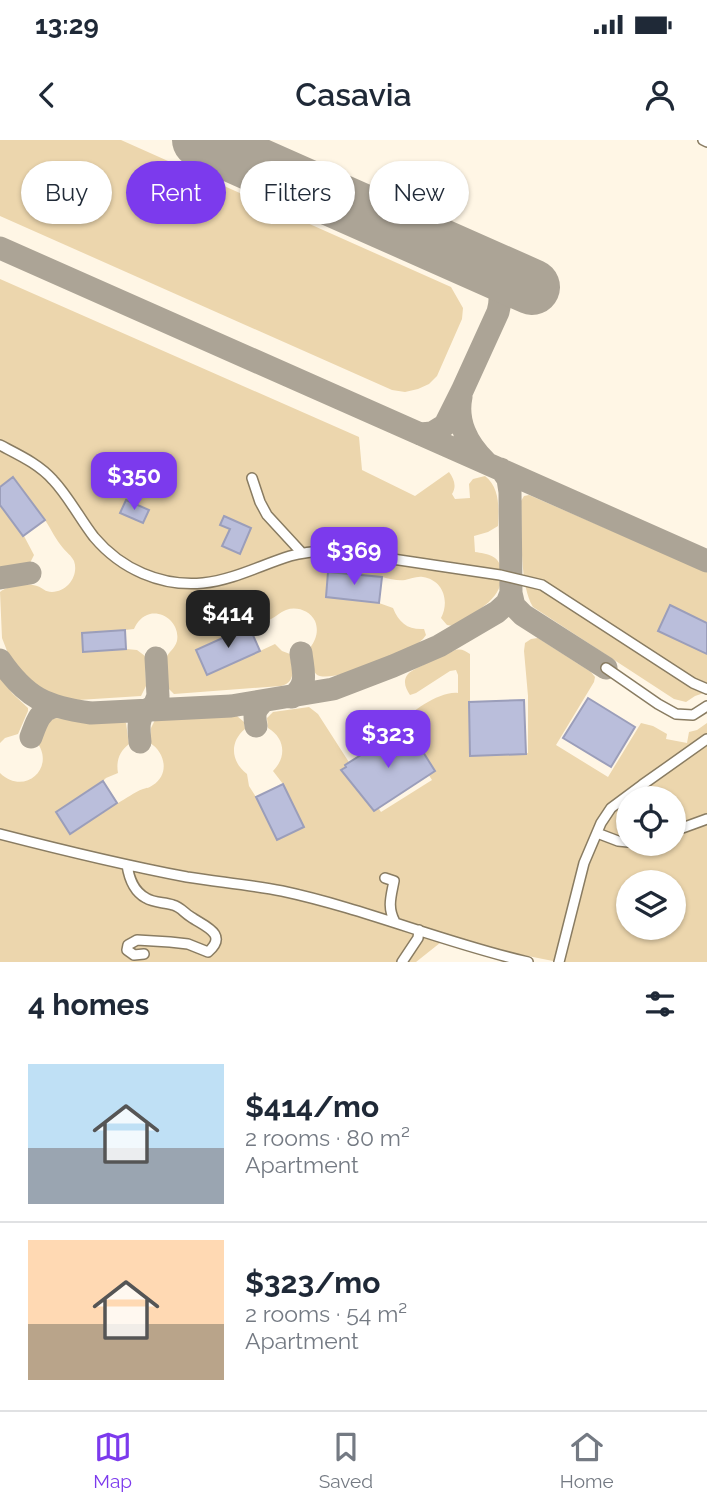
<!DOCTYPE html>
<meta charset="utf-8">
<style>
:root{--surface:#fff;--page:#f2f2f3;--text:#1f2937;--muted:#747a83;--line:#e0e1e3;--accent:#7c3aed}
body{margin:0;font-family:Raleway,sans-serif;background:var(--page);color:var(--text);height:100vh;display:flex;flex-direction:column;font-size:26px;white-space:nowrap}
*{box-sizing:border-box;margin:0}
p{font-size:23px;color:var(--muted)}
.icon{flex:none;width:38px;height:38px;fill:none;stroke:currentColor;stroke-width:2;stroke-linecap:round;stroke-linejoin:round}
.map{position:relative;height:822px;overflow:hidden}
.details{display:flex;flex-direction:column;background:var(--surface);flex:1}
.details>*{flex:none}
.guide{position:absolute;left:21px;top:21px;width:665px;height:63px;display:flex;gap:14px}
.tools{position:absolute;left:616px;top:646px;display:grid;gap:14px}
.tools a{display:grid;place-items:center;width:70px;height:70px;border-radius:50%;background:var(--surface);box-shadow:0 2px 5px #0004;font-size:35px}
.price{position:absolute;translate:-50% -60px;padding:0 16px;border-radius:14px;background:var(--accent);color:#fff;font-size:23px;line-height:46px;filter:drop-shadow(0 2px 4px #0008)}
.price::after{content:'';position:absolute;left:50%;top:42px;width:21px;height:16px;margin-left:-10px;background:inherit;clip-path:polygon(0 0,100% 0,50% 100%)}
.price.current{background:#222;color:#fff}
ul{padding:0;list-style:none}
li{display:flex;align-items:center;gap:21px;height:175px;padding:0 28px}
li+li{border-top:2px solid var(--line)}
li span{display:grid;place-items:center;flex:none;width:196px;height:140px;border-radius:0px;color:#555}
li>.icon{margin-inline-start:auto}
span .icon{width:84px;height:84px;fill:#fffc;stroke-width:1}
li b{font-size:30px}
h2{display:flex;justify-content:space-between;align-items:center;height:84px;padding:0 28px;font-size:30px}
.chip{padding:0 24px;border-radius:32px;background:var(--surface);box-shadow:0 2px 5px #0004;font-size:24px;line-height:63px}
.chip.current{background:var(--accent);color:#fff}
.status{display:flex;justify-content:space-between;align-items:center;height:49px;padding:0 35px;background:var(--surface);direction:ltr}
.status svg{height:19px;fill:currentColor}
header{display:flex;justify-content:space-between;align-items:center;height:91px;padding:0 28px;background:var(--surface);font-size:32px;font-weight:600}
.tab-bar{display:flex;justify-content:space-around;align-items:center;height:98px;border-top:2px solid var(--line);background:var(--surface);font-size:19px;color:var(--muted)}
.tab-bar a{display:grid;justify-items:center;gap:4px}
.tab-bar .current{color:var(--accent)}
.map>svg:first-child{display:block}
</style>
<div class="status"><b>13:29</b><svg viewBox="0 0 49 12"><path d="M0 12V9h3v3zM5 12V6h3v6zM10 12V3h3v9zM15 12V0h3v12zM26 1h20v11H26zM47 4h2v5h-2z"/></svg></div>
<header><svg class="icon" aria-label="back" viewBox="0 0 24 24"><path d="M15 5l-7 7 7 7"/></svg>Casavia<svg class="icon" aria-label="person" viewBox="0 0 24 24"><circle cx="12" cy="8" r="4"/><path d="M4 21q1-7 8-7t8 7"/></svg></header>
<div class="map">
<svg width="707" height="822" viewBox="0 0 707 822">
<rect width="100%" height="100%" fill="#fff6e5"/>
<path fill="#ecd6ad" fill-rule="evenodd" d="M0,0H121L451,147L463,168L462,179L437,236L429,244L418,249L405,252L392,250L0,76Z
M0,139L359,297L362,330L415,356L449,332C454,339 457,346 452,354L455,359L470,358L469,344L473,339L485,336C500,348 499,368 498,386L488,392L474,396L475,412C487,414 499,415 501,429C506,460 475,471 453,486L447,485L441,478C450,461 443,440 423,437C416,436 411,439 405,440C398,441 390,439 382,437L379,463L393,468C399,483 408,490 424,489L426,495L423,499L416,505C400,512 329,546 316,534C311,529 311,515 310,508C316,500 319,491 315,481C310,471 297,466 286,470C280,472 276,477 271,479C264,482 257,484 249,486L260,511L275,504L282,511L290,514C291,528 298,541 281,546L174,554L167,547C166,539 164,528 166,519C167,513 175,509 177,501C180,485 165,471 150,474C142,476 137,482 134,489L125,490L126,509L137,510L145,516L146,546L141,556L78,560L59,557L44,550L31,541L19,529L9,516L2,498L0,452C6,446 29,442 37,446C43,448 45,452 52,452C68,452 79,435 74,421C71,415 67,413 63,408C56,400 51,389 45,380L24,396L34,415L30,423L0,427Z
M529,355L707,432V552L695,556L686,562L674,559L533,467C519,444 522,390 521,361L524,356Z
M538,498L591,532L595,537L594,542L556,605L608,637L641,583L653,586L667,594L666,599L687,603L689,592L697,590L707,583V822H558L478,806L450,795L416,822H0V633C25,657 57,627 36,601C41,593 46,580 56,578L90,582L121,581L126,583L129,604C119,612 116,621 118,633L106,638L103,641L118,663C126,659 134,652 143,649C149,647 147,649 153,645C170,634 165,612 150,603L151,588L155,580L237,576L244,582L245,589C229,602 231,622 247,634L249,646L256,657L283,644L273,631C287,617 285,598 268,588L267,578L273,572L309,567L318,574L381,672L432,640L396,584C412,573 438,551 458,553V535L456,530L450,531L416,553L410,555C406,549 402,541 408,534C414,528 443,516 453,511C460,508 464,510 470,514V613H528V556L524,511L525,503L531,499ZM628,658H674V704H628ZM628,742H674V788H628Z
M0,538L13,554L28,568V571L18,594L5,598L0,603Z"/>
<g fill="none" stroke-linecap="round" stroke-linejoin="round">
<path stroke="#aca496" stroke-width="23" d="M0,108L707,421
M461,257C456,281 467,304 485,321
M420,294L432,293L445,285L462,251L498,172C503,154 499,143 490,128
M501,329L508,339L510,352L511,453L514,466L523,475L606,528
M0,438L30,433
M0,520C26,558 46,567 91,573L231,566L333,549L393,526L439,506L497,472L507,463L511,453
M292,557C309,544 303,532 301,513
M147,570L154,566L158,556L156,518
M256,586C254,575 254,570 263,562
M31,597C36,584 39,571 53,567
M140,602C139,590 137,580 145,571"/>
<path stroke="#aca496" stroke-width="56" d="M200,0L532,147"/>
</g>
<path fill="#babedb" stroke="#9b9eba" stroke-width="2" d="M13,337L45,380L23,396L0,365V347Z
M126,360L149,370L143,383L120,373Z
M224,376L251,388L240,414L222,406L230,389L220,385Z
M328,432L382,437L379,463L326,457Z
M670,465L707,483V514L658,491Z
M249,486L260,511L207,535L196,510Z
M125,490L126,509L83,512L82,493Z
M588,558L635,587L611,627L563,598Z
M524,560L526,614L470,616L469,562Z
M404,590L409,599L413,596L435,631L374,671L341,630L346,627L345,625L399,591L400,593Z
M103,641L117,663L70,694L56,672Z
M283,644L304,687L277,700L256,657Z"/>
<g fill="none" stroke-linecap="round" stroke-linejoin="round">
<defs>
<path id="minor" d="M703,0L707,2
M0,305C19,315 39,324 53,340C69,357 80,379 94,397C121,429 161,447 203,443C233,440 261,425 290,416C304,412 318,411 332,410L500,435L542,445L693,543L707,549
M252,338L260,362L267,375L302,413
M606,528L658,564L676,574L693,575L707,566
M674,691L707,679
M597,693L618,701L628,702
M0,694C62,710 124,725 187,737C219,742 251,745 282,751C366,769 445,803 528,822
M127,725C129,738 133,751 146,758C154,763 164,762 173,765C181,767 184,773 191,777C204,786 229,794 208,812L188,804L170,802L137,800L128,805L127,810L134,815L144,814
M385,738L394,741C391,757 387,767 395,782
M402,822L418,798L419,790
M559,822L584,723L601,683L611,668L642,645L707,599"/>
</defs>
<use href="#minor" stroke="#897c62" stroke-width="12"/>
<use href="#minor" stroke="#fff" stroke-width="9"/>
</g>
</svg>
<div class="tools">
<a><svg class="icon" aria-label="locate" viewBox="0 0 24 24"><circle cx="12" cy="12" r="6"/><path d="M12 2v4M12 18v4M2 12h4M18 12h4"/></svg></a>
<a><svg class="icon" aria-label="layers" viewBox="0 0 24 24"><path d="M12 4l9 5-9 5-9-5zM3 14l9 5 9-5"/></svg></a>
</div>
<b class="price" style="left:134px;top:372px">$350</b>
<b class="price" style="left:354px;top:447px">$369</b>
<b class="price current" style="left:228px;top:510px">$414</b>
<b class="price" style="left:388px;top:630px">$323</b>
<div class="guide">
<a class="chip">Buy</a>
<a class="chip current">Rent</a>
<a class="chip">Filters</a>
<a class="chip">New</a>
</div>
</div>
<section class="details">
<h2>4 homes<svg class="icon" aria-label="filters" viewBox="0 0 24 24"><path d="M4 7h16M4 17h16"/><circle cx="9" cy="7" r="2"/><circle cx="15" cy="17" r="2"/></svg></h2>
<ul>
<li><span style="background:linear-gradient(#bfe0f5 60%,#9aa5b1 0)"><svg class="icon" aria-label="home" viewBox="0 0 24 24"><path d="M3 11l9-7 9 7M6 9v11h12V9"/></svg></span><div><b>$414/mo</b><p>2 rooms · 80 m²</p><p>Apartment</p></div></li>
<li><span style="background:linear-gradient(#ffd9b3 60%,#b9a48a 0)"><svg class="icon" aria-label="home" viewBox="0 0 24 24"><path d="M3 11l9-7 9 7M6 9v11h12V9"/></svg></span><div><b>$323/mo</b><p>2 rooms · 54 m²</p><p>Apartment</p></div></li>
</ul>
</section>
<nav class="tab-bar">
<a class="current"><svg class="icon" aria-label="map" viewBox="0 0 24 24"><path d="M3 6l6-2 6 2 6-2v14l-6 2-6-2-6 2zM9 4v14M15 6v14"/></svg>Map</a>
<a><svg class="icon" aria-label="saved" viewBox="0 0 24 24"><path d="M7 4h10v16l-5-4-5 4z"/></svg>Saved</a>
<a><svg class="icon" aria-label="home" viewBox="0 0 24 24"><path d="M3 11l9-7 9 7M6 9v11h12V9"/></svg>Home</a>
</nav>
